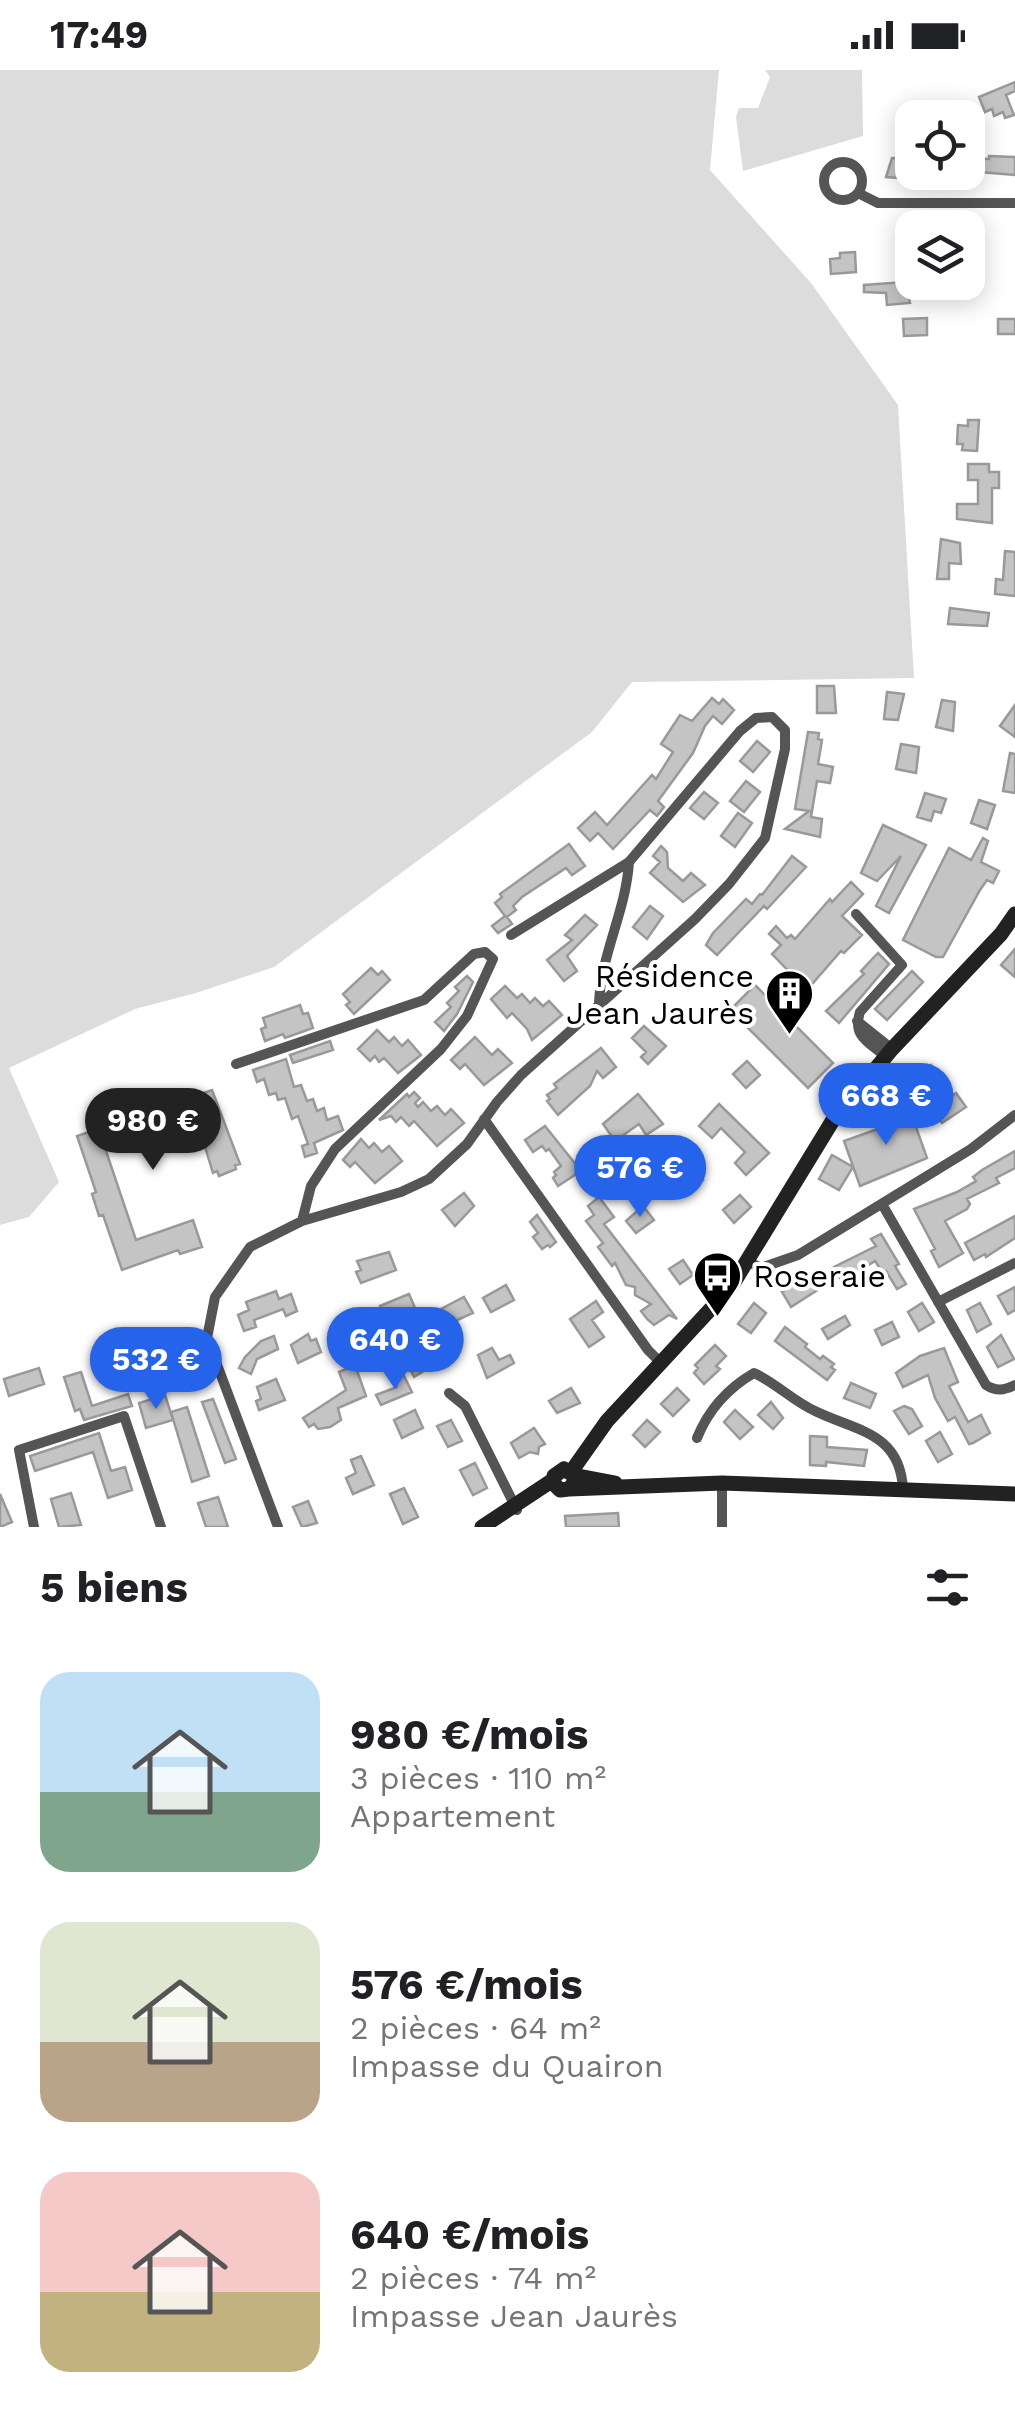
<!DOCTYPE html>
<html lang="fr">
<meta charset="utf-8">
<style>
:root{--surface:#fff;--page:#f2f2f2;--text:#202124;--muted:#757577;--accent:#2563eb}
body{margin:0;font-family:"Work Sans",sans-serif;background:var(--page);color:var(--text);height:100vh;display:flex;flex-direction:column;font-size:38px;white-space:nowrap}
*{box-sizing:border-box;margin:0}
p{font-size:32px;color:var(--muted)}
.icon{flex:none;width:55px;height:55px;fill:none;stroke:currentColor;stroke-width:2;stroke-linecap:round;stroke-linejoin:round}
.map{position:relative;height:1457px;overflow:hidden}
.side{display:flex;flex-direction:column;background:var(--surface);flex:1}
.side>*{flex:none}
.buttons{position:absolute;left:895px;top:30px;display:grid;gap:20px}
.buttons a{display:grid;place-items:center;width:90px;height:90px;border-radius:20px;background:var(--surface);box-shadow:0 5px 25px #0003;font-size:50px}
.price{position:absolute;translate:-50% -85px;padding:0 22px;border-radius:35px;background:var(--accent);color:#fff;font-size:32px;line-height:65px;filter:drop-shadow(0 2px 5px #0008)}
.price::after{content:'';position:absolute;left:50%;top:60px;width:30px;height:22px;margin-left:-15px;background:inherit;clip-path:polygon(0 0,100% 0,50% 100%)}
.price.on{background:#222;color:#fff}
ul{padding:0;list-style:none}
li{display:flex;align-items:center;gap:30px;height:250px;padding:0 40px}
li span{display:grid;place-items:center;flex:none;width:280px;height:200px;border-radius:30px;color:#555}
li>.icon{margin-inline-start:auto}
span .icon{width:120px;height:120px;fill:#fffc;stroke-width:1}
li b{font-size:42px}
h2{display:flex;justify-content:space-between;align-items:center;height:120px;padding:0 40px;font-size:42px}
.status{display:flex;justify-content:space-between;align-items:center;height:70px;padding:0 50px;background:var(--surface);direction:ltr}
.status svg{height:28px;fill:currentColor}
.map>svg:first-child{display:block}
</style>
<div class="status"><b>17:49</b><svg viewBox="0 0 49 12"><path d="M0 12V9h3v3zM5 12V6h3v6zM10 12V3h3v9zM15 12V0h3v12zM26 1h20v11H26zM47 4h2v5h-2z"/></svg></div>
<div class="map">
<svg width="1015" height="1457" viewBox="0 0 1015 1457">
<rect width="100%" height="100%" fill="#fff"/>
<path fill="#dcdcdc" d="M0,0H719L710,100L811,213L898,335L914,608L632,612L592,662L274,897L196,923L135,939L9,998L59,1112L29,1147L0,1155Z
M765,0H862L863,66L743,101L736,47L739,38H758L770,7Z"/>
<path fill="#c4c4c4" stroke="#999" stroke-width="2.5" d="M1015,12V21L1006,25L1014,45L1005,48L1003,42L994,46L992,39L985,42L979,27Z
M989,86L1015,87V105L968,101V88L989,89Z
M892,88L912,89V109L886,107Z
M855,182L856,202L831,204L830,189L840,188V183Z
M905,212L910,233L887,235L886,223L864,222V215Z
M927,248V265L904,266L903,249Z
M998,249H1015V264H998Z
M968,350H979L977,381L962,380L963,374H957L958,355L968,356Z
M968,394H989V402H999V418H992V453L957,449V434H978V410H968Z
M941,469L960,473L961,494L949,493V509H937Z
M1005,481L1015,482V526L995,524L996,509L1003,510Z
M950,538L989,543L987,556L948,554Z
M817,616H834L836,643H817Z
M887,622L904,624L898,650L884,649Z
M712,628L719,634L723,629L734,640L722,654L713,646L705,656L693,683L658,731L664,737L657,746L650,740L613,779L598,763L590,771L578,758L595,742L607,755L652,705L656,709L673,682L661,674L680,645L692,651Z
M942,630L955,632L953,661L936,657Z
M1015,635V667L1000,656Z
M808,662L819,663L818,669L822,670L818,694L833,697L830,713L817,711L811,747L822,749L820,767L785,759L809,741L795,739Z
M757,671L770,682L753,702L740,691Z
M901,674L919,677L916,703L896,699Z
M1010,683L1015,684V723L1003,721Z
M746,711L760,722L744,742L730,731Z
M704,722L718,733L704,749L690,738Z
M925,723L946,729L941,743L934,741L931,751L917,747Z
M979,730L995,735L987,759L971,753Z
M738,743L752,753L735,777L721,766Z
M883,755L926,775L889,843L876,836L901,786L877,811L861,803Z
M983,768L988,771L981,792L999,801L993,813L987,810L980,820L943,887H936L903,870L949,778L971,790Z
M569,774L585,796L572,805L566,798L522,827L513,836L516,840L507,847L512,854L498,863L492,856L505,846L495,833L502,827L500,824Z
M661,776L667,782L668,798L683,811L691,803L705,815L683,832L650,803L660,792L653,786Z
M792,786L806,797L767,839L764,836L717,885L706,875L713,863L746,829L752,834L760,824L762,825Z
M851,812L863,824L842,846L862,865L844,883L841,881L807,920L772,884L781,875L769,864L776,856L787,868L791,865L795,869L830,829L832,832Z
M650,836L663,846L647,869L633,857Z
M585,845L597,855L567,886L577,901L564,911L547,890L572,870L565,865Z
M1015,879V907L1001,895Z
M878,883L889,894L839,953L826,941L864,904L861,901Z
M371,898L378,905L382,901L390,910L354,944L346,935L350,932L343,924Z
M912,901L923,912L887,950L875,939Z
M467,906L473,912L457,944L444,961L435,952L451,937L447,933L459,921L455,917Z
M755,915L833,993L808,1018L730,940Z
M505,916L517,928L522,924L530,933L535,928L543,936L549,931L562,945L532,970L527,959L512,943L507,948L491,929Z
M300,935L303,944L308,943L313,958L285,968L283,964L265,971L261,959L266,957L263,948Z
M644,956L666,976L648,994L641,987L646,982L632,968Z
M377,960L389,972L394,967L402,976L408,970L421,985L398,1003L384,988L379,992L375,986L370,991L358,979Z
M475,967L492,985L498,979L512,993L484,1015L465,994L460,999L451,990Z
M330,971L333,980L293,993L290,985Z
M601,978L616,997L603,1008L597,1001L590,1016L558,1045L547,1031L550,1029L547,1025L557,1018L554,1014Z
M286,989L294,1017L301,1015L307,1031L313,1029L317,1041L324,1038L327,1050L338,1046L343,1060L314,1073L317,1083L305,1087L302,1076L308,1074L298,1046L292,1049L285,1028L278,1030L276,1023L269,1025L264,1009L257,1012L253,1000Z
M747,991L760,1005L746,1018L733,1004Z
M931,995L939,1008L920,1020L912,1006Z
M212,1020L240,1094L235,1095L236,1099L219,1106L217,1101L213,1103L197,1051L106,1081L136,1170L193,1150L202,1177L180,1184L178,1180L122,1200L103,1145L99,1146L92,1124L96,1122L77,1066Z
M414,1022L420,1028L415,1033L418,1037L423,1032L431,1041L437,1036L445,1045L451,1039L464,1053L437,1076L414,1051L409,1056L401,1047L396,1052L391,1046L379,1050L407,1024L409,1027Z
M956,1023L966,1037L942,1053L933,1039Z
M638,1024L663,1054L646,1065L639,1054L615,1071L603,1054Z
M719,1034L769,1083L746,1105L735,1093L745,1082L721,1058L712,1068L699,1056Z
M910,1040L927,1088L860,1116L844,1071L878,1059L876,1052Z
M545,1056L581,1101L558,1116L553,1108L556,1105L554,1102L561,1096L549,1079L546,1081L542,1076L533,1082L525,1070Z
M361,1069L369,1078L374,1073L382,1082L389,1076L402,1091L375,1113L355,1092L350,1097L343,1090Z
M1015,1081V1098L996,1108L999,1113L967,1129L970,1134L967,1139L945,1151L963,1183L939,1197L931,1181L935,1179L914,1139L957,1122L976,1111L973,1107L982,1100Z
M679,1082L703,1110L688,1121L681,1111L658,1128L646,1111Z
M832,1085L853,1097L839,1120L819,1109Z
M464,1123L474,1136L455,1156L442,1140Z
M740,1125L751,1137L734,1153L723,1140Z
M599,1127L614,1147L604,1154L677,1249L669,1245L654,1255L647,1249L641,1241L651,1234L635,1225V1217L626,1215L615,1193L612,1196L598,1177L603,1173L586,1151L594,1145L588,1136Z
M643,1136L654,1150L636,1163L626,1151Z
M537,1145L556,1172L550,1177L548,1175L542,1179L533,1167L538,1163L530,1152Z
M1015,1146V1168L986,1187L985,1184L974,1190L965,1173Z
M881,1164L899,1194L895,1196L906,1214L897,1219L886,1201L883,1203L875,1191L842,1212L834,1197L876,1176L871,1169Z
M389,1182L396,1200L361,1213L356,1202L361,1200L357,1191Z
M683,1190L693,1205L680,1214L669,1199Z
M810,1205L819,1219L791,1237L782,1222Z
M506,1215L514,1230L491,1242L483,1228Z
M1015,1217V1240L1008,1244L998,1226Z
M276,1221L279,1229L291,1224L297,1241L286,1246L283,1239L254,1250L256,1257L244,1261L238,1245L249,1240L246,1232Z
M409,1224L415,1238L388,1251L380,1236Z
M464,1227L473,1243L444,1256L437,1241Z
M596,1231L603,1242L592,1250L604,1267L589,1277L570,1249Z
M754,1233L766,1243L751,1263L738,1254Z
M922,1233L934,1252L919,1261L908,1242Z
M980,1233L991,1254L977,1262L967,1240Z
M845,1246L850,1255L828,1269L822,1259Z
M892,1252L899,1267L882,1275L875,1260Z
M785,1257L807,1274L805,1277L820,1289L823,1286L834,1294L831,1297L835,1300L827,1310L775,1271Z
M308,1264L311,1271L316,1269L321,1282L298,1293L291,1275Z
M1001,1265L1014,1289L998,1297L987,1277Z
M274,1266L278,1279L257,1289L251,1304L239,1298L245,1287L261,1271Z
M715,1275L726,1286L716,1296L720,1299L704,1314L694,1303L698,1298L695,1295Z
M492,1278L499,1290L510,1285L514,1293L487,1308L478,1285Z
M944,1278L958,1312L949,1316L968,1352L981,1345L990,1363L973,1373L969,1374L955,1347L948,1351L935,1328L928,1305L903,1317L896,1303L920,1286Z
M428,1279L435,1294L414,1307L407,1293Z
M355,1295L366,1326L338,1338L341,1350L330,1357L318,1359L314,1354L309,1357L303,1348L346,1320L339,1302Z
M39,1298L44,1314L9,1326L4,1309Z
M81,1302L92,1336L128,1324L132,1336L84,1350L80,1339L75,1341L64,1307Z
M404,1306L412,1322L381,1335L376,1325L397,1317L395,1311Z
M276,1309L285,1330L259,1340L256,1331L261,1329L257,1317Z
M851,1313L876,1324L870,1338L844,1328Z
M571,1318L580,1333L557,1343L549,1331Z
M677,1318L689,1330L673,1346L661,1334Z
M165,1325L173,1350L146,1358L139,1333Z
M213,1329L236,1389L225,1393L202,1332Z
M771,1332L783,1348L773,1359L758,1345Z
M904,1336L912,1339L922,1356L909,1364L894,1341Z
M187,1337L209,1406L192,1412L171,1342Z
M415,1340L423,1358L402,1368L394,1350Z
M735,1340L753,1357L740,1369L724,1352Z
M451,1350L462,1371L448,1377L437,1356Z
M647,1350L660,1362L645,1377L633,1365Z
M534,1358L545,1374L539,1377L538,1384L530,1382L519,1388L511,1373Z
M940,1362L952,1384L938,1392L926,1371Z
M99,1363L111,1401L125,1397L132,1420L108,1428L93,1382L35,1401L30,1386Z
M810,1366L827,1367V1377L867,1380L864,1396L826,1392V1396L810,1395Z
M361,1386L374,1415L353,1424L346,1408L356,1403L351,1390Z
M475,1393L487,1418L473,1425L460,1400Z
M404,1418L418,1447L403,1454L390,1424Z
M71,1423L81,1455L59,1457L51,1429Z
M0,1424L12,1452L0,1457Z
M218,1427L228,1457H206L198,1433Z
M308,1431L317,1453L302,1457L293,1437Z
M618,1443L619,1457H566L565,1446Z"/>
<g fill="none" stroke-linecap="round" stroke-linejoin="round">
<path stroke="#555" stroke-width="10" d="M824 111a19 19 0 1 1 38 0a19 19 0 1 1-38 0Z
M858,123L878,133H1015
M856,844L902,895L860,942C852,967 869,972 886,987
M511,865L629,792
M857,951L892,979
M236,994L424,930L474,884L485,882L493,889L467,946L441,979L335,1079L311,1116L302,1151
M484,1049L648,1280L661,1293
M882,1134L986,1315C997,1322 1004,1320 1015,1315
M749,1192L761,1198L798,1185L971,1079L1015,1045
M938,1232L1015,1193
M449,1323L465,1336L517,1440
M697,1368C708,1341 728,1318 754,1303C776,1313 793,1331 815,1341C856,1361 900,1362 903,1419
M34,1457L19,1380L124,1346L161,1457
M278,1457L207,1268L215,1227L250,1177L302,1151L401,1122L429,1109L467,1074L497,1032L521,1005L695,849L729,814L765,768L785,679V660L772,647L756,648L740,661L629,792C626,841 601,884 599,933
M722,1457V1413"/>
<path stroke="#222" stroke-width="15" d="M571,1402L607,1351L731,1217L833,1050L892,979L1001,864L1015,844
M573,1414L569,1419L560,1420L554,1414V1406L564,1399L573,1405L615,1413
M569,1419L722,1413L1015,1424
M482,1457L553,1410"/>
</g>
<defs>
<symbol id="building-pin" viewBox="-11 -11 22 30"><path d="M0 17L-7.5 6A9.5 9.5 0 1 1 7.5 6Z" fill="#000" stroke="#fff"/><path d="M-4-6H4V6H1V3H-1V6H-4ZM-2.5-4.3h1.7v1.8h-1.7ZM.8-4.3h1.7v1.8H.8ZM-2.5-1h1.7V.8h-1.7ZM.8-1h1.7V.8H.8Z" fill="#fff"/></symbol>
<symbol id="bus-pin" viewBox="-11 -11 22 30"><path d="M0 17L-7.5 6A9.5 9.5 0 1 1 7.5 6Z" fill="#000" stroke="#fff"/><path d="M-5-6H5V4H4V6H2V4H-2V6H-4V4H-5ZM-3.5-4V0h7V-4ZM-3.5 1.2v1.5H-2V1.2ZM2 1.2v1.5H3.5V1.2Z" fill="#fff"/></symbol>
</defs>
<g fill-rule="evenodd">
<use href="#building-pin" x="762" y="896" width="55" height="75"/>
<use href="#bus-pin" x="690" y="1178" width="55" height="75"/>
</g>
<g text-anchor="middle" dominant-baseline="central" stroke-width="8" stroke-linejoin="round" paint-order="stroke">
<g font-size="32" fill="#000" stroke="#fff" text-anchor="end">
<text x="754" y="906">Résidence<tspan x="754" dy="37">Jean Jaurès</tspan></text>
<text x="753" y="1206" text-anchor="start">Roseraie</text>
</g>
</g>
</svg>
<div class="buttons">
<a><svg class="icon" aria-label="locate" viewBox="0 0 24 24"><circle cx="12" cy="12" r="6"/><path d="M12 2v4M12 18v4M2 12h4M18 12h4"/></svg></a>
<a><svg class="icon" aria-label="layers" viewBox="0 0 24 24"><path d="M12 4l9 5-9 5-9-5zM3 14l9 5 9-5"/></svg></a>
</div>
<b class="price" style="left:886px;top:1078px">668 €</b>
<b class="price on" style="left:153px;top:1103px">980 €</b>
<b class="price" style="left:640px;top:1150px">576 €</b>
<b class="price" style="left:395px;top:1322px">640 €</b>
<b class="price" style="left:156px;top:1342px">532 €</b>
</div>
<section class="side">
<h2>5 biens<svg class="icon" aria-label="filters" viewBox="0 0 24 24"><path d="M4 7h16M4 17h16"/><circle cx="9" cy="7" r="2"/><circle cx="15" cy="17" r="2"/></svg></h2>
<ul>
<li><span style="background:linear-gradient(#bfe0f5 60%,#7fa58c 0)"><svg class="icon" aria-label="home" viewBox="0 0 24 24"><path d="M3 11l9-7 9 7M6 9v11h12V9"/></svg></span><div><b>980 €/mois</b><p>3 pièces · 110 m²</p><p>Appartement</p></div></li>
<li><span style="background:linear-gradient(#dfe7d0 60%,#b9a48a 0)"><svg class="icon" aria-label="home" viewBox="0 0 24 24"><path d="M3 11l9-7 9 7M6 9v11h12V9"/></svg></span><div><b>576 €/mois</b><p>2 pièces · 64 m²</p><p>Impasse du Quairon</p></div></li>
<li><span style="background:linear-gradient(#f6c9c9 60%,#c2b280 0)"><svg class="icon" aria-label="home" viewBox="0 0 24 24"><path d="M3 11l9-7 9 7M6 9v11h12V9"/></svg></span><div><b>640 €/mois</b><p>2 pièces · 74 m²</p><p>Impasse Jean Jaurès</p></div></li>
</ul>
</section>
